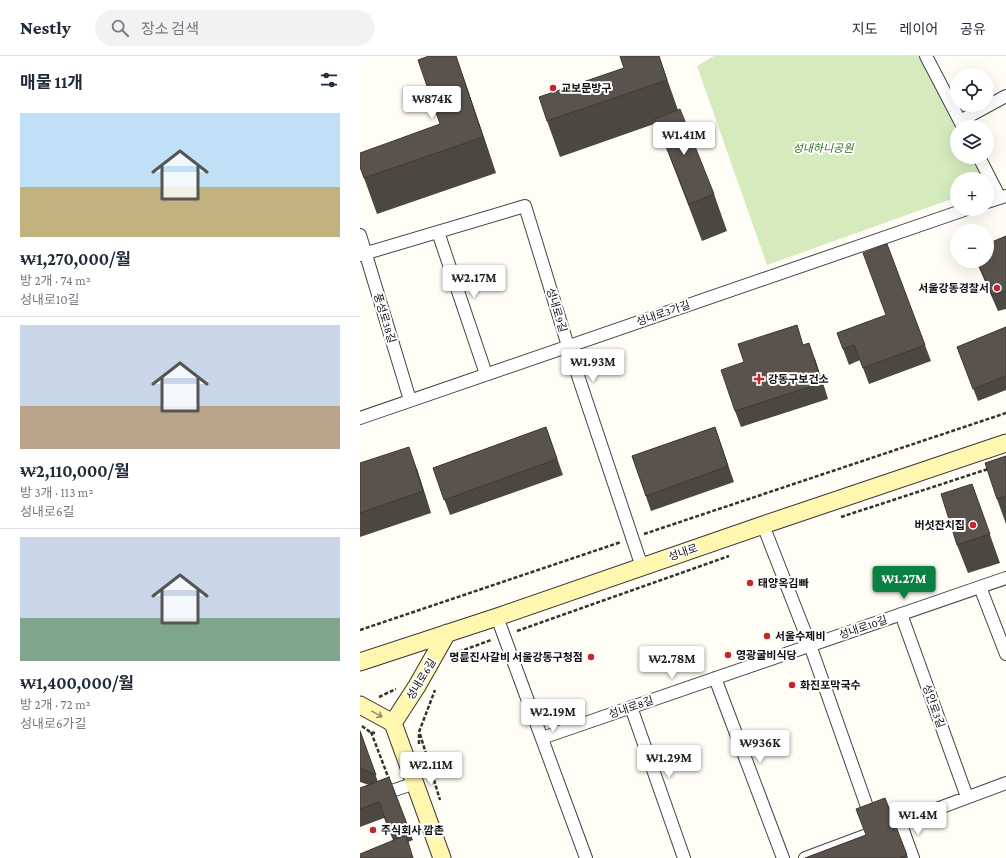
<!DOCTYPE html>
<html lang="ko">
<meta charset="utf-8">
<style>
:root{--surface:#fff;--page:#f2f2f3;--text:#1f2937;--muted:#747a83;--line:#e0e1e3;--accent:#0b8043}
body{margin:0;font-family:"Crimson Pro","Noto Sans KR",serif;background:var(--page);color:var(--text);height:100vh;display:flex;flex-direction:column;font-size:15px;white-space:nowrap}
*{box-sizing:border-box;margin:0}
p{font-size:13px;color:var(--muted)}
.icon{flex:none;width:22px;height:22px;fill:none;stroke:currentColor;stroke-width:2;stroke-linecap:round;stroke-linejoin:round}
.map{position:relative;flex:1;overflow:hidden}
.drawer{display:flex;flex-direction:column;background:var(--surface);width:360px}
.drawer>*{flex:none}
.tools{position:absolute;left:590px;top:12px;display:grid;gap:8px}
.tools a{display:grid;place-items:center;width:44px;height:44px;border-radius:50%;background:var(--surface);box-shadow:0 4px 16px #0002;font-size:20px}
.price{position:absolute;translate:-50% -34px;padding:0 9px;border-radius:4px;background:#fff;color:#222;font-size:13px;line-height:26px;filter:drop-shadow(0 1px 2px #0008)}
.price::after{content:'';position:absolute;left:50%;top:24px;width:12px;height:9px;margin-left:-6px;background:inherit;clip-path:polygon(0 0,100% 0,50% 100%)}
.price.current{background:var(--accent);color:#fff}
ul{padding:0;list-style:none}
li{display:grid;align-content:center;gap:8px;height:212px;padding:0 20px}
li+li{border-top:1px solid var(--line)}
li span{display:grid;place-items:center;height:124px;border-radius:0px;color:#555}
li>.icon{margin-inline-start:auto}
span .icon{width:72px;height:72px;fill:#fffc;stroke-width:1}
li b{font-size:17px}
h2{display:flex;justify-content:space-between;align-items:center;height:48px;padding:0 20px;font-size:17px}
header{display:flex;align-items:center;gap:24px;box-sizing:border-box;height:56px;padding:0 20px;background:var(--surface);border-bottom:1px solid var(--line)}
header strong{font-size:19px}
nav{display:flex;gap:22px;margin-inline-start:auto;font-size:14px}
.search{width:280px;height:36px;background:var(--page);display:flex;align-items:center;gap:10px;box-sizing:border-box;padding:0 14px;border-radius:22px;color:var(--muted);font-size:15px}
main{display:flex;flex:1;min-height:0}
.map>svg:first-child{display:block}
</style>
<header>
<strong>Nestly</strong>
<div class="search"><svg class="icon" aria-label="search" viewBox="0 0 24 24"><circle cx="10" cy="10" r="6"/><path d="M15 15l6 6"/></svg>장소 검색</div>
<nav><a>지도</a><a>레이어</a><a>공유</a></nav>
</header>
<main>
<section class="drawer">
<h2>매물 11개<svg class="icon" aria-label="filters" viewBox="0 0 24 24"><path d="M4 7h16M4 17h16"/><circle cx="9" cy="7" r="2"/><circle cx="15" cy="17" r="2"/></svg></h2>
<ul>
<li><span style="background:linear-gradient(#bfe0f5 60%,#c2b280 0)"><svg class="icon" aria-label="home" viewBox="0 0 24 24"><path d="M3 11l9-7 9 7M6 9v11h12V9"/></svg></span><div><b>₩1,270,000/월</b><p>방 2개 · 74 m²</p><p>성내로10길</p></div></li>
<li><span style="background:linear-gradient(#c9d6e8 65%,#b9a48a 0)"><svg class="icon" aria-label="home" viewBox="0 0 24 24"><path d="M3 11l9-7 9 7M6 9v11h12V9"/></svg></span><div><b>₩2,110,000/월</b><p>방 3개 · 113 m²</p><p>성내로6길</p></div></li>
<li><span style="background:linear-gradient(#c9d6e8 65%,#7fa58c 0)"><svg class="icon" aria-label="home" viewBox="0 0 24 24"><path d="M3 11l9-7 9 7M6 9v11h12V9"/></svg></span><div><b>₩1,400,000/월</b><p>방 2개 · 72 m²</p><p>성내로6가길</p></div></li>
</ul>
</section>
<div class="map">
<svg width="646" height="802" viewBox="0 0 646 802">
<rect width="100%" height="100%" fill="#fffdf5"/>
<path fill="#d5ebbd" d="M354,0H559L597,71V101H613L620,113L621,123H597V141L407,209L337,10Z"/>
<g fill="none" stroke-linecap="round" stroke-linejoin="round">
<defs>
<path id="street" d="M566,0L603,71
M600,65L646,40
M619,101L640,142
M627,146L646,140
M78,176L126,318
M0,179L50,344
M0,199L165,150L208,290L282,511
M0,362L607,153
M403,469L450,589L512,765
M620,531L646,598
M541,558L607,741
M137,561L226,802
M355,622L423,802
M271,651L324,802
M182,682L646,522
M0,746L55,727
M540,766L553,802
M445,802L646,727"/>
<path id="secondary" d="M0,606L137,561L403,469L646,387
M0,649L33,667L82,802
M33,667L57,630L87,577"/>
</defs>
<use href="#street" stroke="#444" stroke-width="14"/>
<use href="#secondary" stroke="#333" stroke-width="19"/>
<path stroke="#333" stroke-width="2.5" stroke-dasharray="4 2" stroke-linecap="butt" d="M481,461L628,413
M284,478L646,357
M0,574L261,486
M157,575L369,500
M93,598L131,584
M19,641L36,633
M2,670L10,676L15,677
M11,676L27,718L29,721
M60,678L80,744
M59,688V676L75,634"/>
<use href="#street" stroke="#fff" stroke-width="12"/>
<use href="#secondary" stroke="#fff6b0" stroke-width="17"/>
</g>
<path fill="#4d4742" d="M96,0L136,117L17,158L0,111L80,68Z
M260,0H299L318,54L354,138L367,175L342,185L309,99L297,67L200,101L187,65L264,12Z
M646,180V253L638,255L616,205H627Z
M527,188L571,305L509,328L500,304L489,309L477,277L526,259Z
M646,271V334L618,345L597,291Z
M444,289L455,303L468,343L381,371L375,355Z
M186,371L203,419L90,459L73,412Z
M355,371L374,426L291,455L272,400Z
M646,400V468L637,443Z
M0,407L57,413L71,457L0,481Z
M612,428L640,507L608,517L597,489Z
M0,674L18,726L29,721L53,784L48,786L33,784L24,762L0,771V732L9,729L0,726Z
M525,742L548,802H445L506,779Z"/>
<path fill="#3f3936" d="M96,0L106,28L136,117L123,81Z
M449,287L455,303L468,343L462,327Z
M49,391L57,413L71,457L63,435Z"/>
<path fill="#5a524d" stroke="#3f3936" d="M69,0H96L123,81L4,122L0,111V97L80,68L58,4Z
M260,0H299L307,24L187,65L179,41L264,12Z
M320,53L354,138L329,148L295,63Z
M646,180V235L632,239L617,205H627V188Z
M527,188L565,289L503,312L494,289L483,293L477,277L526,259L503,197Z
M437,269L443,289L449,287L462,327L375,355L361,314L384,306L378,288Z
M646,271V320L613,333L597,291Z
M186,371L197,403L84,444L73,412Z
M355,371L368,410L286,440L272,400Z
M49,391L63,435L0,457V407Z
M646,400V440L637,443L625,407Z
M612,428L630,478L597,489L581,438Z
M0,675L16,719L0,712Z
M29,721L47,768L30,775L19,746L0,753V732Z
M525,742L547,799L539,802H445L506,779L496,753Z
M46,779L53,802H0V798Z"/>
<defs><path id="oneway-shaft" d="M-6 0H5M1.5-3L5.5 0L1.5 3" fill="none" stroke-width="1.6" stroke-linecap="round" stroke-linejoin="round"/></defs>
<use stroke="#948f68" href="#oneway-shaft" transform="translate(17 658) rotate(29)"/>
<g fill="#c4262e" stroke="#fff" stroke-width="1.5">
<circle cx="193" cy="32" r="4"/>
<circle cx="637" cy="232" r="4"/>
<path d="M397 317h4v4h4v4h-4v4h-4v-4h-4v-4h4z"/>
<circle cx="613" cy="469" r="4"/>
<circle cx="390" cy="527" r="4"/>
<circle cx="407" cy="580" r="4"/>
<circle cx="368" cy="599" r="4"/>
<circle cx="231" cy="601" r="4"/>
<circle cx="432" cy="629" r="4"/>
<circle cx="13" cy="774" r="4"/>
</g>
<g text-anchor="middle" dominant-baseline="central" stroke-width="4" stroke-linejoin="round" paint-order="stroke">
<g font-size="11" font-weight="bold" fill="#111" stroke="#fff" text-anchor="start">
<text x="201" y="32">교보문방구</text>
<text x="629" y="232" text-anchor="end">서울강동경찰서</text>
<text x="408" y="323">강동구보건소</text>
<text x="605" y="469" text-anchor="end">버섯잔치집</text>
<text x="398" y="527">태양옥김빠</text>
<text x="415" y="580">서울수제비</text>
<text x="376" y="599">영광굴비식당</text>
<text x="223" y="601" text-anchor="end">명륜진사갈비 서울강동구청점</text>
<text x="440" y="629">화진포막국수</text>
<text x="21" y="774">주식회사 깜촌</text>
</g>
<g font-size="11" font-style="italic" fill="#2f6b1f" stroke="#fff">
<text x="463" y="92">성내하니공원</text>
</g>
<g font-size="11" fill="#111" stroke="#fff">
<text transform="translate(197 254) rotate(73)">성내로9길</text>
<text transform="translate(303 257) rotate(-19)">성내로3가길</text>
<text transform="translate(25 262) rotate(73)">풍성로38길</text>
<text transform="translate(323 496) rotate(-19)">성내로</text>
<text transform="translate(503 571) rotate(-19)">성내로10길</text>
<text transform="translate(61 623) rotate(-59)">성내로6길</text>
<text transform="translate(574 650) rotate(70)">성안로3길</text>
<text transform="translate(271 651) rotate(-19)">성내로8길</text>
</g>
</g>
</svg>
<div class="tools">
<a><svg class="icon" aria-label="locate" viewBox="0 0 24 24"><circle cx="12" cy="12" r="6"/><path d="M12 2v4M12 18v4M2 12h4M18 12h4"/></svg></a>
<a><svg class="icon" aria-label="layers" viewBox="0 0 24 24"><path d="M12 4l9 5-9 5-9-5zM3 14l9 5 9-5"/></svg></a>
<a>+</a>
<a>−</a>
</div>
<b class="price" style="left:72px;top:64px">₩874K</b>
<b class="price" style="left:324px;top:100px">₩1.41M</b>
<b class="price" style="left:114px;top:243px">₩2.17M</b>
<b class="price" style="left:233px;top:327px">₩1.93M</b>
<b class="price current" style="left:544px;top:544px">₩1.27M</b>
<b class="price" style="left:312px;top:624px">₩2.78M</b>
<b class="price" style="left:193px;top:677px">₩2.19M</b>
<b class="price" style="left:400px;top:708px">₩936K</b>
<b class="price" style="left:309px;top:723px">₩1.29M</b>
<b class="price" style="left:71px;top:730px">₩2.11M</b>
<b class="price" style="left:558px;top:780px">₩1.4M</b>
</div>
</main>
